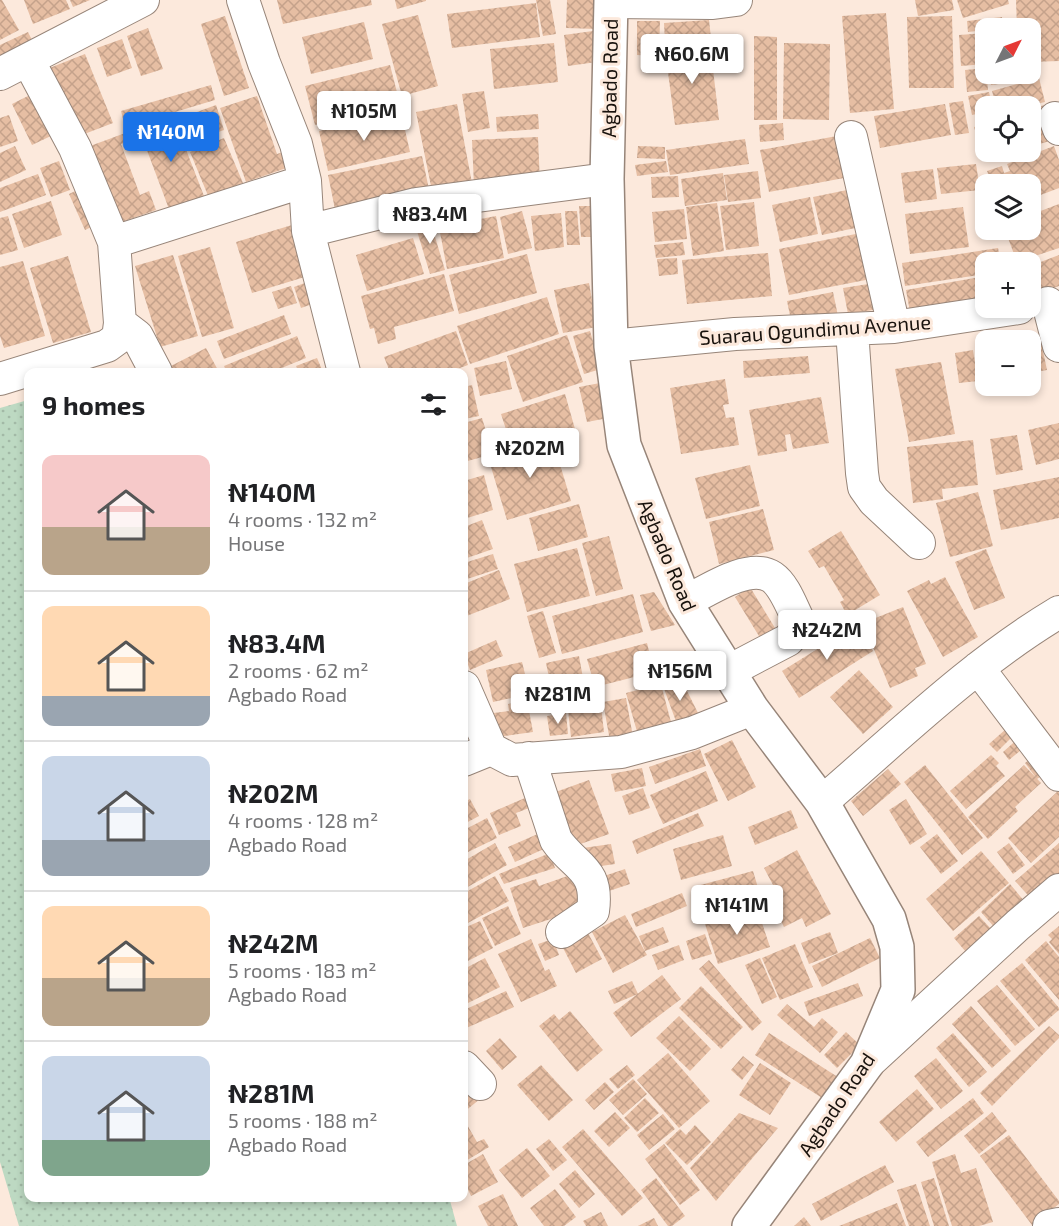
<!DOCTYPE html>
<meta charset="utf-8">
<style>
:root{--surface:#fff;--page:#f6f6f6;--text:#202124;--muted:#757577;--line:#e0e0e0;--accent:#1a73e8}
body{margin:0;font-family:"Exo 2",sans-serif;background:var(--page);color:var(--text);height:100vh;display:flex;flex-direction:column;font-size:22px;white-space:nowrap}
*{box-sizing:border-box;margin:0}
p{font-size:20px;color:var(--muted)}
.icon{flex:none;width:33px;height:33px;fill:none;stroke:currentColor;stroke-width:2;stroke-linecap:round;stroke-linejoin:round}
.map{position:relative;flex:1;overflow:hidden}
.sheet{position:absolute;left:24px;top:368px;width:444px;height:834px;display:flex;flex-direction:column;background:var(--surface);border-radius:12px;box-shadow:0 3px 9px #0003}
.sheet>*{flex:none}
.needle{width:39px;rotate:48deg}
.controls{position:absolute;left:975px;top:18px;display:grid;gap:12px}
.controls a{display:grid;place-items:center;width:66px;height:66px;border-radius:12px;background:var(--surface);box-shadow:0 3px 9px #0003;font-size:30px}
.price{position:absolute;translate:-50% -51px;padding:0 14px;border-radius:6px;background:#fff;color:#222;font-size:20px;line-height:39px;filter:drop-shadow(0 2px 3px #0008)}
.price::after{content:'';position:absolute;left:50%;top:36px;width:18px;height:14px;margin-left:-9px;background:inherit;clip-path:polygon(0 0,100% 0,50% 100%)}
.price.active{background:var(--accent);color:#fff}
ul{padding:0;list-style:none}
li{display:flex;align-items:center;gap:18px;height:150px;padding:0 18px}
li+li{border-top:2px solid var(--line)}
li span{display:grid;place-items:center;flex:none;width:168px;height:120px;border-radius:12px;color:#555}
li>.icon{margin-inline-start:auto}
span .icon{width:72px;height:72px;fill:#fffc;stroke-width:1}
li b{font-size:26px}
h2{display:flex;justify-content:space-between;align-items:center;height:72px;padding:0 18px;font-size:26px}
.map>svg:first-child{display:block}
</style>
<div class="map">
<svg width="1059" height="1226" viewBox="0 0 1059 1226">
<defs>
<pattern id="grass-dots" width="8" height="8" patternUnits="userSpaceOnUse" patternTransform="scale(1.5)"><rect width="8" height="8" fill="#bdd9c2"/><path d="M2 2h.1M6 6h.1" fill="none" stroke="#a2b9a6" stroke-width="1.8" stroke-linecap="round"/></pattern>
<pattern id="building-cross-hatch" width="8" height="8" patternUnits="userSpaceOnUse" patternTransform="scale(1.5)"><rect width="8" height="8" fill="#e6bea3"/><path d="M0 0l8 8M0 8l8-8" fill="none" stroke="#c5a28b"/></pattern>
</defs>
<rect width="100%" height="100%" fill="#fce9dc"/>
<path fill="url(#grass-dots)" d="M28,400V1197H449L457,1226H19L0,1162V408Z"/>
<path fill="url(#building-cross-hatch)" d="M0,0H2L19,30L0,40Z
M24,0H66L70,9L33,24Z
M70,0H90L73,7Z
M277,0H371L372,5L283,24Z
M395,0H426V1L397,9Z
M536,0H550L556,34L543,36Z
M567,0H597L596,29L566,28Z
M915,0H952L954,10L918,16Z
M957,0H1008L1009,4L963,18Z
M1016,0H1059V61L1030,62V28H1017Z
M536,3L540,37L452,48L447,14Z
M886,13L894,109L850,113L842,16Z
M418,15L438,86L402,96L382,24Z
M225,16L249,88L224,96L201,24Z
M952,16L954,88H909L907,17Z
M1002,17L1003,28H986V30L968,32L967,21Z
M709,20L711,38L665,42L664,23Z
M637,21H660L659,56L637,55Z
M364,22L373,59L311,74L302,37Z
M148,28L163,69L141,76L127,36Z
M600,30L604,61L568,66L564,35Z
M28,32L35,46L0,62V45Z
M986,33V64L961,66L959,35Z
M754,36L777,37V120H754Z
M122,39L132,68L107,77L97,48Z
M554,43L558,82L494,89L490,49Z
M784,43L830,44L829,120L783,119Z
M710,44L719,120L675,125L665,50Z
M85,54L113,123L74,138L47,69Z
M390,65L400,104L315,125L305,86Z
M986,68L988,90L967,92L965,70Z
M989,74H1021L1022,81L991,85Z
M1039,78L1045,102L1028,106H996L992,91Z
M211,85L215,100L125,127L121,111Z
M484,91L490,128L468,132L462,94Z
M989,92L992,106H986V112L972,115L968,96Z
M32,94L53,135L32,145L12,104Z
M257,96L277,154L289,150L295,165L246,182L220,108Z
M963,101L969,133L955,135L949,103Z
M457,104L472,183L432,191L416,112Z
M945,104L951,135L880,148L874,116Z
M216,105L224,130L195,140L186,116Z
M1045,105L1056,139L1030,147V109Z
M401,112L410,152L328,171L319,131Z
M538,114L539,129L497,132L496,117Z
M9,115L18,141L0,147V118Z
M173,116L204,196L169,209L139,129Z
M783,123L784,140L760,142L759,125Z
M986,124V152H1014L985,161L974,127Z
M128,132L131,141L121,144L140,195L149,191L156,210L110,226L82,149Z
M837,136L844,178L769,192L760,150Z
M538,137L540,184L474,186L472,140Z
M224,138L243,183L209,198L190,152Z
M745,139L749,164L670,175L666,150Z
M15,146L26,170L0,182V153Z
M638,146L665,147V159L637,158Z
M1054,146L1059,160V188L1030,199V184H992L987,171L1002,166L1004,173L1010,171L1007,164Z
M422,156L431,199L337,219L328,175Z
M59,161L70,190L51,197L40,168Z
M666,161L668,172L637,176L635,165Z
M976,164L980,190L941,194L937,168Z
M933,169L937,199L905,203L901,173Z
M758,171L761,198L728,202L724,175Z
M723,173L727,200L685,206L681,179Z
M38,174L46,195L0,212V188Z
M678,176L679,197L652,198L651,177Z
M86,186L102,222L85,230L69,194Z
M852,189L860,227L822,235L813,197Z
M810,197L818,234L780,242L772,205Z
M51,201L62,235L24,248L12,214Z
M754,202L759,246L726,250L720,206Z
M717,203L724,251L693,256L686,207Z
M1059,204V248L1017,262L1005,230H1030V215Z
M579,206H593L594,237H581Z
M963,207L969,247L910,254L905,214Z
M684,209L687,239L655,242L652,212Z
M522,211L532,248L508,254L500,217Z
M565,211H577L580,245H567Z
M561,213L564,247L535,251L531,216Z
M8,216L18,250L0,255V218Z
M496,216L504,258L447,269L439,227Z
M429,217L445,270L430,274L414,221Z
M292,225L308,276L252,293L236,242Z
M866,232L876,278L789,295L779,249Z
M413,238L424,274L367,291L356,255Z
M683,242L685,255L656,258L654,245Z
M210,247L234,328L202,337L178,256Z
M998,248L1001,262H986V274L905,286L902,263Z
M768,253L772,296L687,304L682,260Z
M527,254L537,293L459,314L449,275Z
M173,255L198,336L160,347L135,266Z
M1059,255V286L1030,297V266Z
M68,256L91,332L53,343L30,268Z
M677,258L678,274L659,276L657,259Z
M23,261L45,336L4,348L0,336V267Z
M444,274L454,311L394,327L396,339L378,344L374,328L370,329L361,296Z
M986,276V299L910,312L906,290Z
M310,281L318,302L301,308L294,287Z
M881,282L885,308L848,314L843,288Z
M589,283L597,327L563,333L554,290Z
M291,286L297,303L278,309L272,292Z
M833,292L838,316L792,325L787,301Z
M547,297L559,334L470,364L457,326Z
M284,315L291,334L224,359L217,341Z
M456,331L468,365L449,372H390L384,357Z
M590,331L601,369L584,374L573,336Z
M567,335L583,382L523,402L507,356Z
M297,336L306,358L272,372H227L224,366Z
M1041,342L1047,370L1030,373V344Z
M206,348L219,372H171L169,367Z
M973,350L978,381L959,383L955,353Z
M808,356L810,373L744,378L743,361Z
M317,358L323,372H299L296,366Z
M506,361L512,389L480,396L474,368Z
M941,362L955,434L909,442L895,369Z
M725,379L729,404L723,405L726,418L734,417L739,445L681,454L670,388Z
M600,383L608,418L587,422L579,387Z
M472,385L479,416L464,419V387Z
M565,394L575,429L512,448L501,414Z
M821,397L829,443L793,449L790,434L785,435L787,451L758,456L749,410Z
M482,418L493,454L464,462V423Z
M1059,423V459L1036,465L1028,430Z
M1017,435L1023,470L996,475L990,439Z
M552,438L571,501L507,520L488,457Z
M973,440L978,485L942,489L943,499L913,503L907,447Z
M750,465L760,506L706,519L695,478Z
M484,475L493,510L464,519V481Z
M1059,477V518L1001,530L993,490Z
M978,492L993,546L950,557L936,503Z
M579,504L588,537L538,551L529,518Z
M763,509L774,550L719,564L709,522Z
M482,520L493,549L464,559V527Z
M841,531L880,595L847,615L840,602L844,600L824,566L819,568L808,551Z
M609,536L623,589L596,596L582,543Z
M577,548L590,596L527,612L514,564Z
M986,549L1005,598L974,610L955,562Z
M493,554L498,569L464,580V563Z
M499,570L510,599L464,617V584Z
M945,577L978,637L943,657L907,591L929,580L931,584Z
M750,587L783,641L767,649L735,597Z
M654,592L675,625L651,631L640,595Z
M633,594L643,632L562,654L552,616Z
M903,607L926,664L915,668L918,676L890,688L863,623Z
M543,611L556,653L539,658L527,616Z
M856,625L873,651L799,698L782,671Z
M496,640L503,656L470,670L464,654Z
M647,643L654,672L595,687L587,659Z
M579,656L587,700L555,706L546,663Z
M522,662L530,694L493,702L486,670Z
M859,670L893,707L863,734L830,697Z
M682,681L699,715L677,724L663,686Z
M653,686L654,690L662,688L672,726L638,735L626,693Z
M626,698L633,737L610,741L603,702Z
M527,700L533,732L498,737L494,713L509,711L508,704Z
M601,706L604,732L571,737L568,710Z
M566,713L568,734L550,736L547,716Z
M1006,729L1013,736L997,752L989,744Z
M1020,737L1027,745L1009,760L1003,752Z
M732,740L756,787L728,801L704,754Z
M700,749L706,766L655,784L649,767Z
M1037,754L1050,770L1037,779L1025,763Z
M991,755L999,763L996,766L1005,776L966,809L950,791Z
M925,765L983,838L962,855L904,782Z
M1024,765L1041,783L1015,807L1018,811L988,839L968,817Z
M642,768L646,786L615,792L611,774Z
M888,769L901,784L863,816L851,801Z
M706,771L718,801L663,824L650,795Z
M589,780L609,834L569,848L550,794Z
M643,788L650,808L629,815L622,796Z
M1059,790V837L1031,863L1008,838Z
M525,798L529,808L516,813L521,826L499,835L490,813Z
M470,799L479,816L464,824V802Z
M906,799L927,834L910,845L889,810Z
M791,810L798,828L755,845L748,827Z
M698,813L704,826L637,854L632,841Z
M487,818L497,838L468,852L464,843V830Z
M540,833L546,848L515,862L508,847Z
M937,834L958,861L941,874L920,847Z
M723,835L732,866L681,880L673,849Z
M495,843L507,865L464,889V861Z
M1009,843L1025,865L1013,874L997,852Z
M1059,843V884L1036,904L1015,881Z
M611,844L615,864L587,868L583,848Z
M797,850L831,914L806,927L802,918L784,927L772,903L780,898L764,868Z
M981,851L1009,883L953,931L926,899Z
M550,853L555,868L504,884L499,874Z
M625,869L630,884L609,891L604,876Z
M753,871L762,901L702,918L693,887Z
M576,873L588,907L523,928L510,888L536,879L539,886Z
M495,876L509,901L464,925V893Z
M1010,884L1025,902L995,928L981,912Z
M682,893L687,906L636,927L631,914Z
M508,906L521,934L495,946L482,918Z
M757,908L770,947L718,964L705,924Z
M625,915L647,955L613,973L592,932Z
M979,916L992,930L966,952L954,938Z
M480,921L493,948L464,963V928Z
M1059,926V954L1049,942L1052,939L1048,935Z
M663,927L669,942L645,951L639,936Z
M830,932L838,953L809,964L801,943Z
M588,933L602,959L576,973L562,946Z
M705,934L712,954L692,960L686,941Z
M870,938L880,958L822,987L812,966Z
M531,939L545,971L549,969L557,986L521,1002L498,954Z
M553,939L559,955L545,961L538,944Z
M1046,941L1059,957V1000L1025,960Z
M795,944L813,987L780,1000L762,958Z
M679,945L684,960L658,970L652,955Z
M485,958L500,987L464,1005V969Z
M760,958L777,997L762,1004L745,965Z
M709,960L762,1022L752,1031L699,969Z
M1022,963L1059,1008V1010L1039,1027L1000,981Z
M662,975L681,999L631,1037L613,1013Z
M632,981L638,994L614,1004L608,991Z
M858,983L863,996L809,1016L804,1002Z
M997,985L1035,1029L1015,1046L977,1001Z
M701,986L743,1027L721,1049L679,1008Z
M506,991L514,1007L464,1029V1010Z
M787,1004L814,1027L822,1018L838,1032L820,1053L777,1015Z
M971,1006L1011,1051L992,1068L952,1024Z
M570,1011L603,1050L577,1072L539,1026L554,1014L559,1020Z
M679,1016L711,1049L690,1071L656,1038Z
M1049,1026L1059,1035V1038L992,1106L980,1093Z
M846,1032L860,1045L837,1068L824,1055Z
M769,1033L844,1081L830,1103L755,1055Z
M953,1033L987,1072L969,1087L936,1048Z
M500,1038L517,1057L502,1070L486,1051Z
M668,1053L710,1101L679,1128L637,1080Z
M743,1056L754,1065L742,1080L731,1070Z
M936,1058L963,1091L941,1109L914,1076Z
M760,1063L791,1083L770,1115L739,1095Z
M541,1065L573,1100L549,1121L517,1085Z
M627,1065L635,1075L618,1089L609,1079Z
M464,1077L480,1099L464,1112Z
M633,1079L647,1094L623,1115L609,1100Z
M605,1082L614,1092L594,1110L585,1100Z
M917,1089L934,1109L896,1142L879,1122Z
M645,1098L659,1113L637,1132L624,1118Z
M973,1098L984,1113L928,1157L916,1142Z
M615,1112L630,1128L609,1147L594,1131Z
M992,1112L1007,1131L979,1154L964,1136Z
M739,1113L778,1128L716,1201L690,1168Z
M663,1114L675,1129L649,1150L637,1135Z
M466,1123L477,1142L484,1139L489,1147L464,1162V1124Z
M695,1125L711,1142L687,1165L665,1143L680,1129L686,1135Z
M583,1129L643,1198L622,1216L562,1147Z
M1009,1135L1059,1201V1204L1032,1225L980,1156Z
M549,1139L567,1160L553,1171L536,1149Z
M664,1144L700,1190L680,1205L645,1159Z
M527,1148L550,1176L522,1198L499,1170Z
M483,1154L498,1182L471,1196L464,1181V1165Z
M955,1154L961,1173L976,1168L993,1222L979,1226H952L932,1162Z
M885,1165L894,1182L821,1221L812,1204Z
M575,1170L595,1194L579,1208L559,1184Z
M656,1178L685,1216L672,1226H668L641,1190Z
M934,1178L949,1226H934L921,1182Z
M916,1184L930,1226H909L897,1190Z
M555,1189L576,1217L564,1226H544L530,1208Z
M503,1194L518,1226H488L478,1206Z
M897,1203L906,1226H839Z
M601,1212L608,1226H586L583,1221Z
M804,1217L811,1226H794Z
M654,1218L658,1226H638Z"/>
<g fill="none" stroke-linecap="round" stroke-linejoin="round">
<defs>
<path id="minor" d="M243,0L264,63L296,144L305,181L308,231L344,372
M611,2L713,3L736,0
M0,74L143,0
M1055,118L1059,129
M851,137L894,327
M308,231L416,204L607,179
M114,242L305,181
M1048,303L1059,346
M120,323L137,336L156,372
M852,330L862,473L864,487L874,501L919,543
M611,346L735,334L894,327L1019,308
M0,379L107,346L118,338L120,323L114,242L75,148L28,60
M685,602C707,591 749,562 772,577C785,586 792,608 799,621L795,632L788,640L729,671
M978,668L1059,775
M464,687L491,749L512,760L621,752L692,733L752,709
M529,758L556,840C575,868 599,868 593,911L562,932
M464,760L491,749
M822,802C898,737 972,664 1059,612
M867,1064L1018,925L1059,890
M464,1067L480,1084
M1049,1226L1059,1224"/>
<path id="major" d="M611,0L607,179L611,346L624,445L685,602L752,709L822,802L889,919L897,947L898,990L867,1064L749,1226"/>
</defs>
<use href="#minor" stroke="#978579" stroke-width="34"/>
<use href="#major" stroke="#978579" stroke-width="36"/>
<use href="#minor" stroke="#fff" stroke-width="32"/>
<use href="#major" stroke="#fff" stroke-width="33"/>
</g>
<g text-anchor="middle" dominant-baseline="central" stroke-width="6" stroke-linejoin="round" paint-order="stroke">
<g font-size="20" fill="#18120d" stroke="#fce9dc">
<text transform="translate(609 78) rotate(-89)">Agbado Road</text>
<text transform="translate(815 329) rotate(-4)">Suarau Ogundimu Avenue</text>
<text transform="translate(668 555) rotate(67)">Agbado Road</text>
<text transform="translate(836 1104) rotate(-56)">Agbado Road</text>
</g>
</g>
</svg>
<div class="controls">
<a><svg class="needle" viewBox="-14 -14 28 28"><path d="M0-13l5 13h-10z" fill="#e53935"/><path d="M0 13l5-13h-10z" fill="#757577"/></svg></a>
<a><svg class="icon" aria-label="locate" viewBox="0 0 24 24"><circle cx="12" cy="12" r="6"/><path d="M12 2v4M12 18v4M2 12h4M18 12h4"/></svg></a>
<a><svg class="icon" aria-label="layers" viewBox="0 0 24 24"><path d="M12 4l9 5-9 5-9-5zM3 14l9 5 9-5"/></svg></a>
<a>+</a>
<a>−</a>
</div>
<b class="price" style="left:692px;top:85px">₦60.6M</b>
<b class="price" style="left:364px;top:142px">₦105M</b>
<b class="price active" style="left:171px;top:163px">₦140M</b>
<b class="price" style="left:430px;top:245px">₦83.4M</b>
<b class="price" style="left:530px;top:479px">₦202M</b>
<b class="price" style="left:827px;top:661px">₦242M</b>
<b class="price" style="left:680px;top:702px">₦156M</b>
<b class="price" style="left:558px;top:725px">₦281M</b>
<b class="price" style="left:737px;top:936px">₦141M</b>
<section class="sheet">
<h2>9 homes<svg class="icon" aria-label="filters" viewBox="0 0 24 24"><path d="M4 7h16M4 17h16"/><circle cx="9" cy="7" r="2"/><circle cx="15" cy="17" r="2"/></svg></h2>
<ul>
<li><span style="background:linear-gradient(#f6c9c9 60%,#b9a48a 0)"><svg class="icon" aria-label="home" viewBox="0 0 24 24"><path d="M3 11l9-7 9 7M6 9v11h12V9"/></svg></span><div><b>₦140M</b><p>4 rooms · 132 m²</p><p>House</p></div></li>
<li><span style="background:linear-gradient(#ffd9b3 75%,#9aa5b1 0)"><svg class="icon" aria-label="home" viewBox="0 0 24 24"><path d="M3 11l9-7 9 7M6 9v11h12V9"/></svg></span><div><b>₦83.4M</b><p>2 rooms · 62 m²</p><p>Agbado Road</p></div></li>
<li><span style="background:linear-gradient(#c9d6e8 70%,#9aa5b1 0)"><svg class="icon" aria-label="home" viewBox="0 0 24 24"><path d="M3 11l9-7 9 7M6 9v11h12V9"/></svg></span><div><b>₦202M</b><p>4 rooms · 128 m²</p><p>Agbado Road</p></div></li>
<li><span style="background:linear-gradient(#ffd9b3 60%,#b9a48a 0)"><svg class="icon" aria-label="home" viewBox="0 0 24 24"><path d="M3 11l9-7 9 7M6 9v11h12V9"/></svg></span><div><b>₦242M</b><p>5 rooms · 183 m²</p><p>Agbado Road</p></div></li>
<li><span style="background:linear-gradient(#c9d6e8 70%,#7fa58c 0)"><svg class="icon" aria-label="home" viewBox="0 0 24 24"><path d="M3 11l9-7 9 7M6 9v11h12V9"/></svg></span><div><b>₦281M</b><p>5 rooms · 188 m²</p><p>Agbado Road</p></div></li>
</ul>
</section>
</div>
